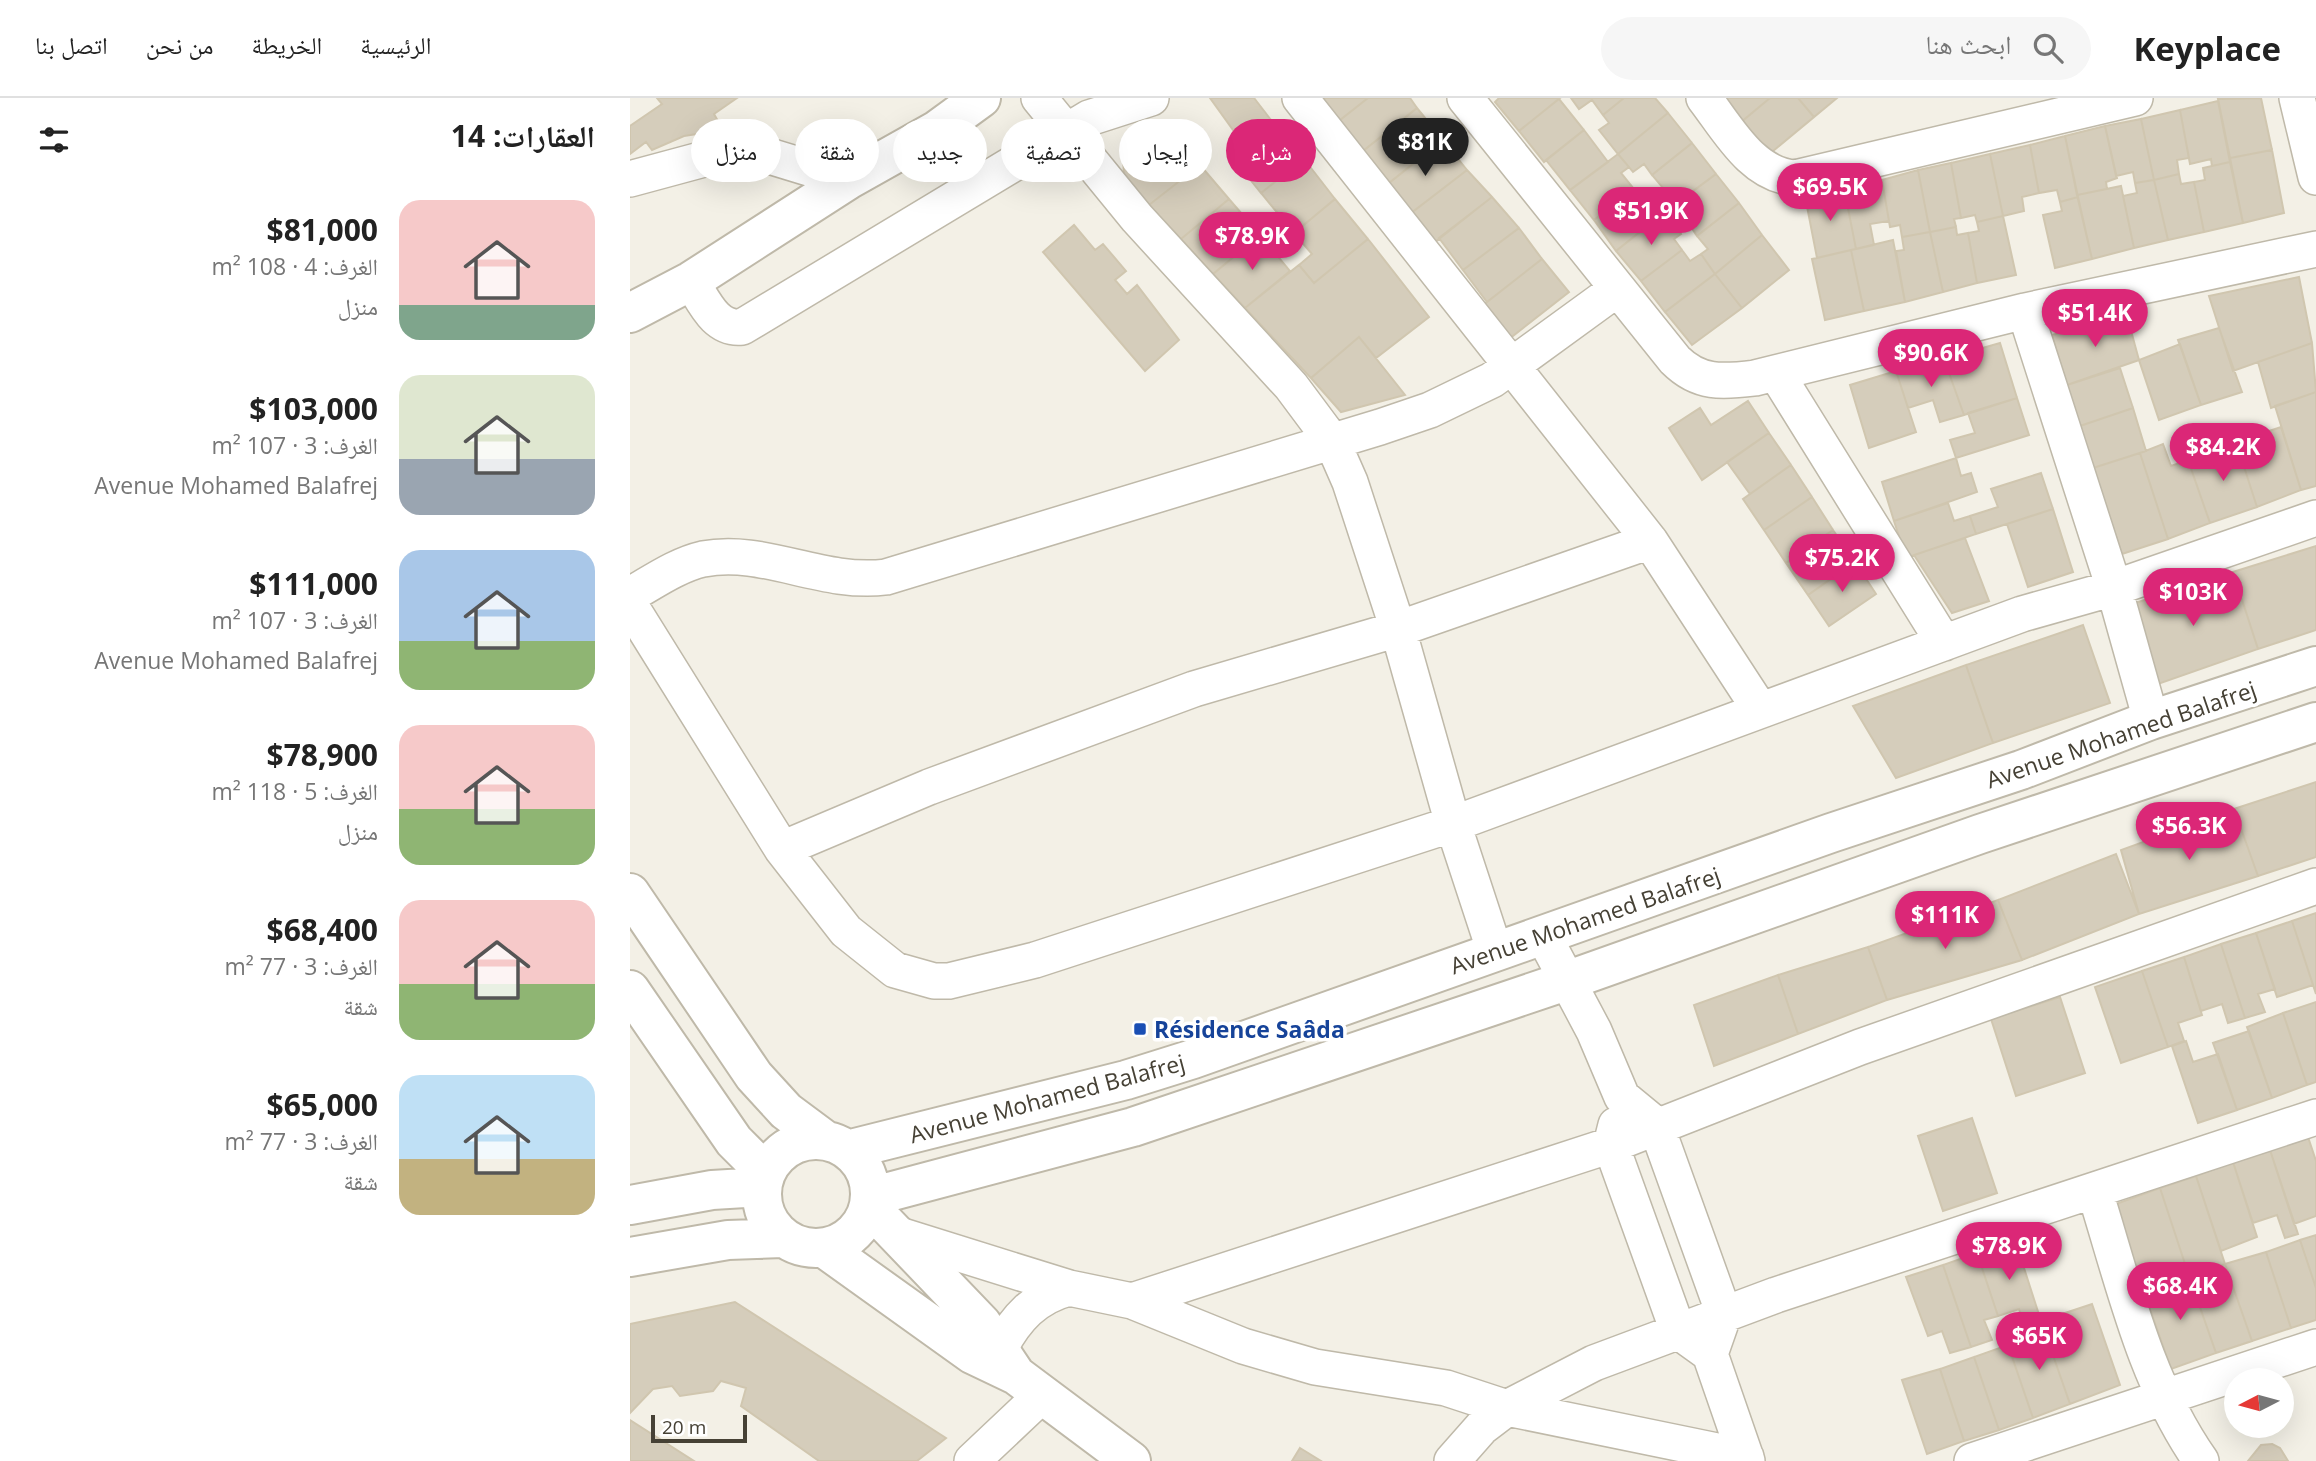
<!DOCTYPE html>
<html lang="ar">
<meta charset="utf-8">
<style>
:root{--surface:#fff;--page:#f6f6f6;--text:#222;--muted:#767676;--line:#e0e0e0;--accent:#db2777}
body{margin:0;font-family:"Open Sans","Noto Naskh Arabic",sans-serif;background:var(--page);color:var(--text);direction:rtl;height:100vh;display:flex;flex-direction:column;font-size:26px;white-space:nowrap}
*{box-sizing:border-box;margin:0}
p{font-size:23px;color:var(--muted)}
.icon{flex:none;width:38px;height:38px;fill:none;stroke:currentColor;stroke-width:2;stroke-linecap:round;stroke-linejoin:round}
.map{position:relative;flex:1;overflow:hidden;direction:ltr}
.panel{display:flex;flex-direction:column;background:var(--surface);width:630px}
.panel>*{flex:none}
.top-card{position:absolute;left:21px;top:21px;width:665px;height:63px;direction:rtl;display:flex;gap:14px}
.needle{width:46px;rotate:264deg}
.buttons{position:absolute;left:1594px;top:1270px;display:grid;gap:14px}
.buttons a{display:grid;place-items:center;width:70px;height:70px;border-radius:50%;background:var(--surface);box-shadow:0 7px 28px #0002;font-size:35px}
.scale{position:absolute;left:21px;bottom:18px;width:96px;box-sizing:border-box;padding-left:7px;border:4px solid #464135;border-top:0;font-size:19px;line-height:24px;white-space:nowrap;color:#464135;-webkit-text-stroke:5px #fff;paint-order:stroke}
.price{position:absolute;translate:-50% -60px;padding:0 16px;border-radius:24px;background:var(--accent);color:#fff;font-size:23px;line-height:46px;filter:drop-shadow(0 2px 4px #0008)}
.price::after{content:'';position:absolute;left:50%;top:42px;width:21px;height:16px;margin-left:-10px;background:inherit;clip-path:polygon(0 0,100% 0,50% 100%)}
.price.on{background:#222;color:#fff}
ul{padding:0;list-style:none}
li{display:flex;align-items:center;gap:21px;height:175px;padding:0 35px}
li span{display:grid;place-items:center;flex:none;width:196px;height:140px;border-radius:21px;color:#555}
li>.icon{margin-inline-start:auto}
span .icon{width:84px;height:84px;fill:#fffc;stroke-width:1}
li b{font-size:30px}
h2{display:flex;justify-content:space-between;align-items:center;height:84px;padding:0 35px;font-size:30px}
.pill{padding:0 24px;border-radius:32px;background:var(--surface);box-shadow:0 7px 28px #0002;font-size:24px;line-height:63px}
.pill.on{background:var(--accent);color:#fff}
header{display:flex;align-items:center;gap:42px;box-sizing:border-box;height:98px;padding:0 35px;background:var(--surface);border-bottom:2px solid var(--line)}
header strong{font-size:33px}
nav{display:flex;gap:38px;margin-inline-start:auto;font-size:24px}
.search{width:490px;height:63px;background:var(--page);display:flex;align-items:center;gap:18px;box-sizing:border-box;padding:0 24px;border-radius:38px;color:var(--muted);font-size:26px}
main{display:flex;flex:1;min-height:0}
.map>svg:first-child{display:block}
</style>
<header>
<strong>Keyplace</strong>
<div class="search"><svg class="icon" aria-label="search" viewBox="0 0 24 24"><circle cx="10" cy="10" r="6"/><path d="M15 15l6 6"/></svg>ابحث هنا</div>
<nav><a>الرئيسية</a><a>الخريطة</a><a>من نحن</a><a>اتصل بنا</a></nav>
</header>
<main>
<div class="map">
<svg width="1686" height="1363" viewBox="0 0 1686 1363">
<rect width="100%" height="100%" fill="#f3f0e6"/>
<path fill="#d5cdbb" stroke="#d0c6af" stroke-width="2" d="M27,0H107L84,16L93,32L54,38L22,52L16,44L0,56V28L32,6Z
M580,0H624L641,22L611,43Z
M685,0H738L705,26Z
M738,0H780L787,10L728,57L705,26Z
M869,0H930L889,33L865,4Z
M941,0H994L973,17L962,2L949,11Z
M994,0H1025L1038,15L988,56L969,32L979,25L973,17Z
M1090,0H1140L1110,25Z
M1140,0H1168L1184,19L1137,58L1110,25Z
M1168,0H1207L1184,19Z
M1631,0L1642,52L1600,60L1588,1Z
M929,1L954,32L914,64L889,33Z
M1588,3L1600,64L1582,68L1581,61L1560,66L1550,12Z
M787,10L813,42L754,89L728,57Z
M1550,12L1559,60L1547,62L1549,76L1524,82L1511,21Z
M1038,15L1062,45L1022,77L1014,66L1003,74L988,56Z
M1511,21L1524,82L1505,85L1503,74L1486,78L1475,28Z
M641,22L674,61L631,95L611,70L634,51L622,36Z
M548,23L568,49L559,55L570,67L519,107L494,79L493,58L496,52Z
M1475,28L1487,80L1476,84L1477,91L1447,97L1435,38Z
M954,32L978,64L940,92L916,62Z
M1435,38L1448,99L1430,104L1427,92L1409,95L1400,47Z
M813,42L837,72L776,119L754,89Z
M1062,45L1086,76L1035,114L1024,99L1034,91L1022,77Z
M1400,47L1409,95L1392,99L1394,113L1373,118L1360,56Z
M1642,52L1654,115L1613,125L1600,60Z
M988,56L999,69L991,75L1004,91L964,122L940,92Z
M1360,56L1373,118L1347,124L1345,117L1331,120L1321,65Z
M674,61L705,101L664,135L631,95Z
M1600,64L1613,125L1574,134L1564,84L1575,82L1573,70Z
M1321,65L1331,120L1324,121L1326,129L1300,134L1288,72Z
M570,67L599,101L551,141L519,107Z
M837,72L862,99L800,148L776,119Z
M1288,72L1300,134L1272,139L1270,127L1260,129L1252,82Z
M1086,76L1109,105L1067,138L1057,123L1047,130L1035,114Z
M1549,76L1551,86L1564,84L1574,134L1538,142L1524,82Z
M1252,82L1259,123L1240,126L1244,147L1226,151L1214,90Z
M1524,82L1538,142L1504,150L1493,98L1507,95L1505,85Z
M1491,88L1504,150L1462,161L1447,97Z
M1214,90L1226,151L1187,160L1175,98Z
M1004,91L1015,105L1024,99L1035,114L986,153L964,122Z
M862,99L889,130L833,172L809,140Z
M1448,99L1462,161L1425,170L1413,117L1432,113L1430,104Z
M599,101L630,137L583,176L551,141Z
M705,101L738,141L684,185L669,167L682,156L664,135Z
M1109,105L1132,137L1085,176L1071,156L1078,151L1067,138Z
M1035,114L1051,136L1044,141L1052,152L1011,183L986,153Z
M1373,118L1386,177L1347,185L1338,135L1349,133L1347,124Z
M444,127L465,152L473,146L496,173L485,182L497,196L507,187L549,242L515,273L413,154Z
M1326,129L1327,137L1338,135L1347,185L1313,194L1300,134Z
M889,130L912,161L857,204L833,172Z
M1300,134L1313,194L1275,204L1266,153L1274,152L1272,139Z
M630,137L660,173L615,210L583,176Z
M1132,137L1159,172L1112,210L1085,176Z
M738,141L799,219L746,260L729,239L681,280L615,210L669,167L684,185Z
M1263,142L1275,204L1234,213L1221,152Z
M1052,152L1060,163L1071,156L1085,176L1035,214L1011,183Z
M1221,152L1234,213L1195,222L1182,161Z
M912,161L939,194L879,241L852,208Z
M1085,176L1112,210L1062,247L1035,214Z
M1669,179L1682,245L1603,273L1579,198Z
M1497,218L1509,262L1437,287L1422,237Z
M1589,230L1612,294L1571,307L1548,242Z
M729,239L775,297L711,314L681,280Z
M1370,245L1387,300L1334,317L1314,261Z
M1682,245L1686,294L1641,310L1628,264Z
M1550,246L1571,307L1529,322L1509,262Z
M1314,261L1334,317L1310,324L1303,302L1278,310L1266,273Z
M1490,270L1503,310L1450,328L1437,287Z
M1266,273L1286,334L1239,350L1220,287Z
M1686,294V388L1671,392L1645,308Z
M1387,300L1399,337L1326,360L1320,342L1345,335L1338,315Z
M1118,303L1139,335L1072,382L1039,330L1070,310L1081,327Z
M1503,310L1516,353L1463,370L1450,328Z
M1651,329L1671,392L1627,409L1606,344Z
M1139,335L1161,367L1120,396L1097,364Z
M1606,344L1627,409L1580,425L1558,362Z
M1533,346L1541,368L1558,362L1580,425L1538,441L1510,355Z
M1510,355L1538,441L1492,456L1463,370Z
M1326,360L1331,378L1341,375L1347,394L1264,423L1252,384Z
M1161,367L1182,399L1134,432L1113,401Z
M1411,375L1423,411L1346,436L1340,418L1368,409L1361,391Z
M1182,399L1203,432L1156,465L1134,432Z
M1318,405L1324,423L1340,418L1346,436L1276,460L1264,423Z
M1423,411L1443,474L1398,489L1377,426Z
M1203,432L1225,464L1178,497L1156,465Z
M1335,440L1359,503L1322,515L1284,457Z
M1686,448V532L1628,551L1603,474Z
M1225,464L1246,496L1199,528L1178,497Z
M1603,474L1628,551L1525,587L1499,507Z
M1453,527L1480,605L1363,645L1336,567Z
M1336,567L1363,645L1266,680L1223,608Z
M1686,684V759L1628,778L1604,711Z
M1604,711L1628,778L1509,816L1491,752Z
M1486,756L1509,816L1392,862L1368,802Z
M1368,802L1392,862L1257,902L1238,849Z
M1686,815V896L1662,823Z
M1662,823L1683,887L1647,899L1626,835Z
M1626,835L1645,891L1628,896L1635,914L1615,920L1591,846Z
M1591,846L1615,920L1598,925L1592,906L1571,913L1554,859Z
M1238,849L1257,902L1168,936L1148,877Z
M1554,859L1572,917L1548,925L1554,943L1538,949L1512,873Z
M1512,873L1538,949L1491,965L1465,889Z
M1148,877L1168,936L1084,968L1064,907Z
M1430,899L1455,975L1386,998L1361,921Z
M1686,904V984L1677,987L1653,915Z
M1653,915L1677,987L1642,1000L1617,929Z
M1619,933L1642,1000L1607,1012L1583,945Z
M1556,943L1563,964L1588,956L1607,1012L1568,1025L1542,948Z
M1342,1020L1367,1095L1313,1113L1288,1038Z
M1678,1039L1686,1063V1118L1664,1126L1640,1052Z
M1640,1052L1668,1136L1655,1140L1647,1117L1623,1125L1603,1064Z
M1603,1064L1627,1139L1591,1153L1566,1078Z
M1566,1078L1595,1166L1559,1178L1530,1090Z
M1530,1090L1559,1178L1514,1194L1483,1107Z
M1686,1137V1190L1670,1142Z
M1385,1142L1411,1223L1395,1229L1389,1211L1368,1218L1347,1155Z
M1670,1142L1686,1190V1222L1661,1230L1636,1154Z
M1636,1154L1661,1230L1622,1243L1595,1166Z
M1347,1155L1368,1218L1354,1222L1362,1242L1341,1249L1313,1167Z
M1595,1166L1622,1243L1586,1255L1559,1178Z
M1313,1167L1341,1249L1320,1255L1312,1233L1298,1238L1276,1179Z
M1559,1178L1586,1255L1541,1271L1514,1194Z
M105,1204L316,1340L287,1363H189L111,1308L116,1290L91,1283L83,1293L50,1298L42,1288L23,1291L0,1315V1226Z
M1462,1206L1490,1287L1440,1306L1411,1223Z
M1411,1223L1440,1306L1403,1320L1378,1247L1398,1240L1395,1229Z
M1378,1247L1403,1320L1369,1332L1344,1259Z
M1344,1259L1369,1332L1334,1343L1310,1271Z
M1310,1271L1334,1343L1297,1356L1272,1282Z
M0,1322L64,1363H0Z
M1642,1346L1650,1350L1658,1363H1618L1631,1347Z
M670,1350L691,1363H662Z"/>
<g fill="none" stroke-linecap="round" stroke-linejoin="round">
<defs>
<path id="minor" d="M409,0L507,120L661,288L702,343L720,384L768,531L823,726L865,854
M670,0L1020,443L1129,610
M835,0L1045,262C1069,286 1092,284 1125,280L1395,213L1686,151
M1074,0C1098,31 1122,77 1165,80L1505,0
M1667,0L1686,79
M0,81L74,61L126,54L218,82
M61,183C74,203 85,232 112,229L459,20L521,0
M1395,213L1484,490L1521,622
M1146,275L1314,545
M0,497C23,484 47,467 73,461C134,449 190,487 256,479L750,329L800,312L862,282L987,191
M0,507L152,751L216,833L265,872L304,883H319L405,862L823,726L1392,516L1484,490L1686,420
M152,751L299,689L564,591L768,531L1020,443
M913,837L964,933L992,999L1026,1027L1094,1216L1080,1256
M986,1027L981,1047L1048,1233L1080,1256L1117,1363
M1465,1094C1494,1187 1515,1283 1571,1363
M269,1137L439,1190L502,1203L613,1248L685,1269L816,1290L877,1310L1116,1359
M502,1203L981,1047L1230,949L1686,788
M370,1250C386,1220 405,1199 439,1190
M342,1363L412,1297
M822,1363L852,1329L877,1310L964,1265L1146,1197L1686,1019
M1342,1363L1686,1249"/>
<path id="tertiary" d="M0,215L61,183L218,82L307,32L351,0
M0,795L124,978L156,1013L195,1042
M0,892L104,1043L136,1075
M132 1096a54 54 0 1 1 108 0a54 54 0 1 1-108 0Z
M217,1052L496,982L563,961L1201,735L1391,672L1521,622L1686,568
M240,1099L503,1029L936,883L1350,736L1686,624
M0,1107L82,1092L132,1089
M239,1108L352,1226L386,1277
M194,1150L342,1256L386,1277L501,1363
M0,1159L98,1142L153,1140"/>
</defs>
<use href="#minor" stroke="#bfb9a9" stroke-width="38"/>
<use href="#tertiary" stroke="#bfb9a9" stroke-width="42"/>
<use href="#minor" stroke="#fff" stroke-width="35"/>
<use href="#tertiary" stroke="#fff" stroke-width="38"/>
</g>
<rect fill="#1a4fb4" stroke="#fff" stroke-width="2.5" x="503" y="924" width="14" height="14" rx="3.5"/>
<g text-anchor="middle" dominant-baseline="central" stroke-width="7" stroke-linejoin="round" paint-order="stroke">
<g font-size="23" fill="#464135" stroke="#fff">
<text transform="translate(1491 636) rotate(-19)">Avenue Mohamed Balafrej</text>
<text transform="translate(955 822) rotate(-19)">Avenue Mohamed Balafrej</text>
<text transform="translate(417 1000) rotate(-15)">Avenue Mohamed Balafrej</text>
</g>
<g font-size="23" font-weight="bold" fill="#164399" stroke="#fff" text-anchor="start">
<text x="524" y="931">Résidence Saâda</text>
</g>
</g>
</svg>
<div class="buttons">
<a><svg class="needle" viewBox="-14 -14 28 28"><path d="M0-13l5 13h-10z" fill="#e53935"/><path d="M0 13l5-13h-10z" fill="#767676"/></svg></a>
</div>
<div class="scale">20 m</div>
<b class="price on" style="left:795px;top:80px">$81K</b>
<b class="price" style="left:1200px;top:125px">$69.5K</b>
<b class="price" style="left:1021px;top:149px">$51.9K</b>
<b class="price" style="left:622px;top:174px">$78.9K</b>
<b class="price" style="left:1465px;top:251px">$51.4K</b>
<b class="price" style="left:1301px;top:291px">$90.6K</b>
<b class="price" style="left:1593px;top:385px">$84.2K</b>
<b class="price" style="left:1212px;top:496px">$75.2K</b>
<b class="price" style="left:1563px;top:530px">$103K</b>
<b class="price" style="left:1559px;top:764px">$56.3K</b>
<b class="price" style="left:1315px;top:853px">$111K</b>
<b class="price" style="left:1379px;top:1184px">$78.9K</b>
<b class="price" style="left:1550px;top:1224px">$68.4K</b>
<b class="price" style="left:1409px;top:1274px">$65K</b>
<div class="top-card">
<a class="pill on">شراء</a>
<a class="pill">إيجار</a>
<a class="pill">تصفية</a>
<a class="pill">جديد</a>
<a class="pill">شقة</a>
<a class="pill">منزل</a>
</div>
</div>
<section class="panel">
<h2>العقارات: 14<svg class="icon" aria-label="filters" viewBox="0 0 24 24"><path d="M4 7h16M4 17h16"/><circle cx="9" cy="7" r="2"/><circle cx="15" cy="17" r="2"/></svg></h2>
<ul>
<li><span style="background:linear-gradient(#f6c9c9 75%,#7fa58c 0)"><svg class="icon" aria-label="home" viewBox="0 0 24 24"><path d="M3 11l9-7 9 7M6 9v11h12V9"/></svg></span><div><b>$81,000</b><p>الغرف: 4 · 108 m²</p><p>منزل</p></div></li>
<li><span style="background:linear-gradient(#dfe7d0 60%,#9aa5b1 0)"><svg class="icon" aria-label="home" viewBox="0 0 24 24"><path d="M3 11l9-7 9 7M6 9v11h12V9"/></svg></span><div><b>$103,000</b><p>الغرف: 3 · 107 m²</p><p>Avenue Mohamed Balafrej</p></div></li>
<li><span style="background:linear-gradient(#a9c7e8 65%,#8fb573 0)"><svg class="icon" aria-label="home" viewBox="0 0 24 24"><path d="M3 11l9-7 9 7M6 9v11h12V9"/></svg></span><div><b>$111,000</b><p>الغرف: 3 · 107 m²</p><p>Avenue Mohamed Balafrej</p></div></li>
<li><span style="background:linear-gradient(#f6c9c9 60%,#8fb573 0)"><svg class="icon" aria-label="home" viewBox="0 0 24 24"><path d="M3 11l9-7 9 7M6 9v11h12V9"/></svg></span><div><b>$78,900</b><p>الغرف: 5 · 118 m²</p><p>منزل</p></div></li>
<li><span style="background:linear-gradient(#f6c9c9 60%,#8fb573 0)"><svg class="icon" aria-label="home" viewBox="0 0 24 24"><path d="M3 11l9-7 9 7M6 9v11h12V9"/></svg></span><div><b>$68,400</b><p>الغرف: 3 · 77 m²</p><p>شقة</p></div></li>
<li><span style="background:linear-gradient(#bfe0f5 60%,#c2b280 0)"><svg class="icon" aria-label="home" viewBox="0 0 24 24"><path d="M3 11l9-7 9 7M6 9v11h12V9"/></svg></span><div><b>$65,000</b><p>الغرف: 3 · 77 m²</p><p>شقة</p></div></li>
</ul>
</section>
</main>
